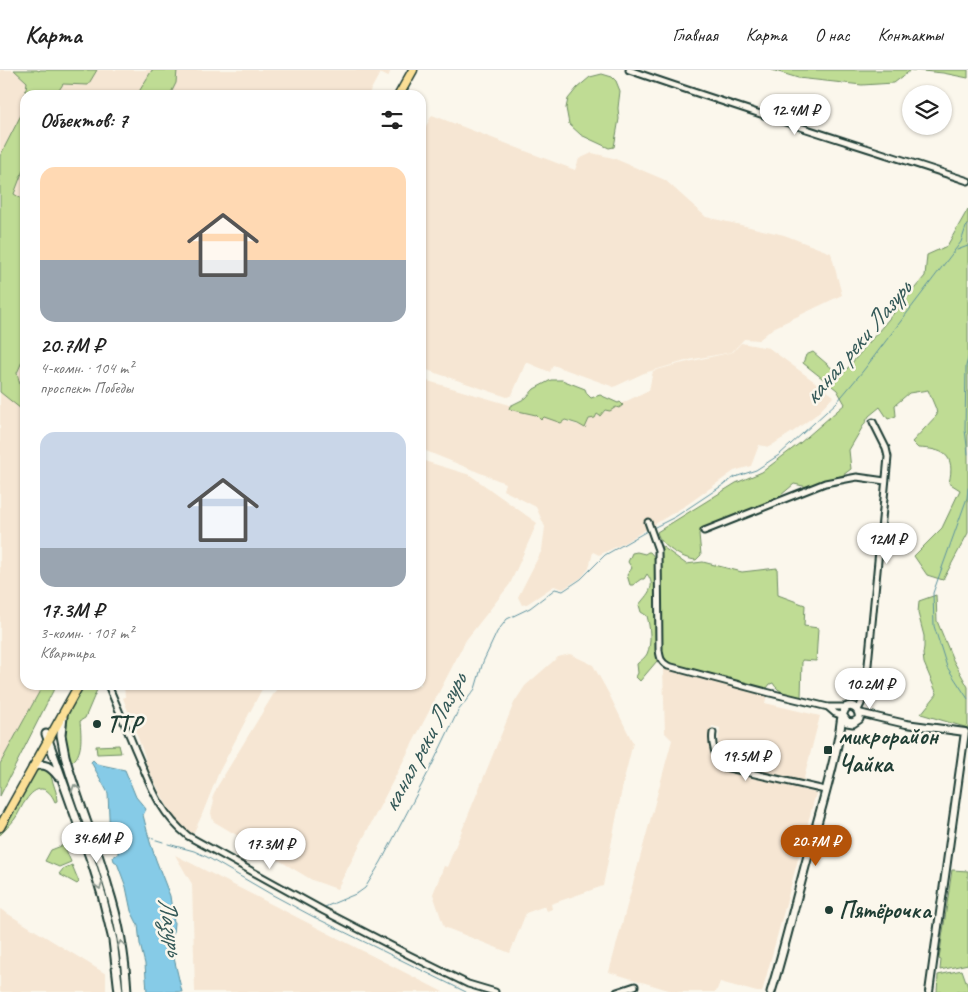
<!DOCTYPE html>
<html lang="ru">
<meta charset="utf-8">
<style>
:root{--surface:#fff;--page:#f6f6f6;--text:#222;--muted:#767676;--line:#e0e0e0;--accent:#b45309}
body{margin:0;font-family:Caveat,sans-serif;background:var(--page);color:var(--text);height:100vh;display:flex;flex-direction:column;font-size:19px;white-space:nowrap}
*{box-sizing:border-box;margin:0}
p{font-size:16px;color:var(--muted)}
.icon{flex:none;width:28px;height:28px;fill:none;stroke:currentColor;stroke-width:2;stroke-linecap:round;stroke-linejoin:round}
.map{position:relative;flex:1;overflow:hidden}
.sheet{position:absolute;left:20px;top:20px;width:406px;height:600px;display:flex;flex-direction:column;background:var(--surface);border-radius:15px;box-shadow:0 1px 4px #0004}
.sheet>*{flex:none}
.fabs{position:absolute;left:902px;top:15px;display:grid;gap:10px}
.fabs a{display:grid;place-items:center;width:50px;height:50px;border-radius:50%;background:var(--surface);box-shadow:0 1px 4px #0004;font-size:25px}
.price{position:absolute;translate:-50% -42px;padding:0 11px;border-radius:18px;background:#fff;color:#222;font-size:16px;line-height:32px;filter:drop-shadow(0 1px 2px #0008)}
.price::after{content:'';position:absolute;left:50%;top:30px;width:15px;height:11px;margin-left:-8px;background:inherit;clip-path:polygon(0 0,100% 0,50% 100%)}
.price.on{background:var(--accent);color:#fff}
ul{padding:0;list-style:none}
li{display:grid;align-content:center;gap:10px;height:265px;padding:0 20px}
li span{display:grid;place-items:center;height:155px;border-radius:15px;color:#555}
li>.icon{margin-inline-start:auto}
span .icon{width:90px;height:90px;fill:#fffc;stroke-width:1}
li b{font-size:21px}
h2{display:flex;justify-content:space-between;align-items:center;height:60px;padding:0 20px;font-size:21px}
header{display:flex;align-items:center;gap:30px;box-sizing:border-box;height:70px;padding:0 25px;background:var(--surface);border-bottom:1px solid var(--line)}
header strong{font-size:24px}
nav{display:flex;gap:28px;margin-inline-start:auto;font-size:18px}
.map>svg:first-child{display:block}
</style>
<header>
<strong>Карта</strong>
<nav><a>Главная</a><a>Карта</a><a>О нас</a><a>Контакты</a></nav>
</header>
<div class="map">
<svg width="968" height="922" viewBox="0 0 968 922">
<rect width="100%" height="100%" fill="#fbf7ec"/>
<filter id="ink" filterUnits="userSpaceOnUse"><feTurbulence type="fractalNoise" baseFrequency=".02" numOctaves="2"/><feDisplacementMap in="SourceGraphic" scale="10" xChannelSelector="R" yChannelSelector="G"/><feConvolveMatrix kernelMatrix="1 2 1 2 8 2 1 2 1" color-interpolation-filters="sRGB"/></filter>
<g filter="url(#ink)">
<path fill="#f6e6d3" d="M0,0H391L388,7L380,3L368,25H25V615H43L0,694Z
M432,45L575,100L579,89L592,83L613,88L665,110L706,147L784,165L831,183L842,225L773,258L759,270L744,269L732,282L689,290L644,303L614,317L553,295L550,302L526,292L512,325L507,327L421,298V65Z
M741,273L769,278L834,326L817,344L794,361L769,377L759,375L751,396L734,401L688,434L622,474L599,485L593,482L589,498L582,507L563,519L554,516L527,534L522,535L518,527L542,480L545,457L536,437L513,425L503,420L505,413L421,379V309L578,355L649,320L653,301L679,294L733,282Z
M421,390L470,405L537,453L510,514L466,570L337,819L312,810L213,751L211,743L214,731L212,729L217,717L279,615H421Z
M570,584L593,595L609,624L633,673L624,709L603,816L551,834L552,839L547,841L545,836L526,843L510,883L444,857L433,824L444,796L447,797L514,633L525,616L558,587Z
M663,599L767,624L765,633L820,646L803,712L726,695L717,679L720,658L712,656L710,667L718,698L816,723L762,922H757L720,912L716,922H675L609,902L672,670L665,663Z
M124,615H264L219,702L201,747L193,764L180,757L166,734L147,697L144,684L123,628L125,627Z
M175,785L443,922H195L192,814Z
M0,839L106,904V922H0Z"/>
<path fill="#bfdc94" stroke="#6f8c64" d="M14,0H37L39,1L40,0H97L88,15L63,14L56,25H25L27,12Z
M152,0H177L176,13L170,25H137Z
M772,0H911L894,13L862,15L798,8Z
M912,0H968V8L943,3Z
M602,4L612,7L616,11L620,21L618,38L619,49L614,77L609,78L581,65L569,54L566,38L568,29L577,18L590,7Z
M25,28V95L14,124L25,131V285L17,303L23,326L21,339L0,322V86L23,41Z
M968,139V463L943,510L927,505L914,486L942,458L960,420L949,413C956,384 943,379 918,378L912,372L937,345L936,339L928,320L909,323L895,335L896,346L888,349L880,337L869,346L849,380L851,399L843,405L808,417L794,414L774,431L700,461L699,464L701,485L696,490C683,489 660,476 657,462L736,413L762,402L800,373L845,334L837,320L803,293L806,285L813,282L841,306L925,206L927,185L947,176Z
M551,310H562L585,319L587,324L591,328L600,325L618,333L620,332L623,335L619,338L616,337L610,341L605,340L600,346L597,344L595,348L589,349L585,358L578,354L565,350L561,353L544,347L541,350L536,345L509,339L510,336L526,328L534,319Z
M660,475L686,494L703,492L742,502L777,498L778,525L805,535L804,556L818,558L816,591L802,590L801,628C791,625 778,623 773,613L770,614L767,618L750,616L678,596L666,591L661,583Z
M637,482L645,484L648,482H650L656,489L657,591L640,611L636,607L638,603L637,594C640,591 645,588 647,584C652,573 650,557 647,546L641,542L639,535C647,524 657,517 647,504L644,509H641L633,515H630L627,505L632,498L628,492L632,483Z
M936,525L937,551L953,590L968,617V658L921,644L937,624L924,593L923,584L924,577V566L918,543L919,531Z
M43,615H56L0,726V694Z
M82,615H99L85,648L80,651C81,664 84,686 70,693C67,680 60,659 65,646C69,636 76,625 82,615Z
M119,675L121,683L97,684L96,676Z
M40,698L49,700L56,722L57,731L55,732C48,715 36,715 26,730C21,736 19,744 14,750C10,755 5,760 0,765V762L36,699Z
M64,775L71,792L59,797L45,791L51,780Z
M72,795L79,812L77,814L59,804L63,799Z
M98,796L99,797L112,840L121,883L124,922H122C120,879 110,838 96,797Z
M952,800L968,801V894L940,900L941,890L939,889Z
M962,900L968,917V922H937L938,905Z"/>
<path fill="#86cbe7" stroke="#5d929f" d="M93,690L97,694L125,700L136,727L146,739L143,745L150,772L156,790L170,826L174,853L172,872L174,888L182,922H147L145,894L140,874L138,855L131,841L126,817L117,793L114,791L113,787L118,784V780L110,769L108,723L91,692Z"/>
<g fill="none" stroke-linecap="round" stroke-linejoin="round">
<path stroke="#5d929f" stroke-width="1" d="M957,180L968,176
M968,288L966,296L965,360L968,384
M968,418L967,428L933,523L934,556L947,597L968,629
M653,458L675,447L735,407L756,400L779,385L837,332L863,301L961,172L966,157L968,155
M150,768L163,772
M168,774L194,781L207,787L269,823L312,846L466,922
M325,837L358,823L365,818L381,792L431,697L458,641L475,619L483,592L497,562L507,549L530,538L555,519L563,521L581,509L605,485L649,460"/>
<defs>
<path id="minor" d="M629,0C741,39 855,74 968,111
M648,452L658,480L659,580C660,588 661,592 668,596L770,623L828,637H849
M704,461L825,413L857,407L885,411
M108,615C117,636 126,657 135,679C150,713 158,742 188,766L324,841L409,885L468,914L495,922
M828,637L835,643L843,646
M858,640L861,634L867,605L888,387L886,378L873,352
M713,663C711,673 716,687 720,696L825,720
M617,922L635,916"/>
<path id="tertiary" d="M859,643L906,654L965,662L929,922"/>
<path id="secondary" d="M63,647L61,665L65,686C77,730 96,773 108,817C119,851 125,886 127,922
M46,664L93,796L102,825L113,870L119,922
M33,697C44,692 51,697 58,706
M771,922C785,876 796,829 809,782C820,742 833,701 840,660C841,654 841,646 844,641C848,631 861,638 859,649L853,653L847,652L843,646"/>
<path id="primary" d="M399,25L413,0
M0,757L79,615"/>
</defs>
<use href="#minor" stroke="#1f3d34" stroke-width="9"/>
<use href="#tertiary" stroke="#1f3d34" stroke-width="10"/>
<use href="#secondary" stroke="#1f3d34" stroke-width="11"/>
<use href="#primary" stroke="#1f3d34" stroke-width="11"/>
<use href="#minor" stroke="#fbf7ec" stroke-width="5"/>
<use href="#tertiary" stroke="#fbf7ec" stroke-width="6"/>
<use href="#secondary" stroke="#fbf7ec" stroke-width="7"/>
<use href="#primary" stroke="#fbdf96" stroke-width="8"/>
</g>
<defs><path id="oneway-chevron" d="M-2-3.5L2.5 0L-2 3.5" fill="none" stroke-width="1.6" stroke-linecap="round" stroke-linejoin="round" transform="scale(1.25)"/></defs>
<g stroke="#8d9a90">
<use href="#oneway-chevron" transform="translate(75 718) rotate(-109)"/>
<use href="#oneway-chevron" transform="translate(99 816) rotate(73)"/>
<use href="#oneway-chevron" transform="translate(121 874) rotate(-99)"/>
</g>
</g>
<g fill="#1f3d34" stroke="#fbf7ec" stroke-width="2">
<circle cx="97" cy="654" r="5"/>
<rect x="823" y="675" width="10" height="10" rx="2.5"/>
<circle cx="829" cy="840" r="5"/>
</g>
<g text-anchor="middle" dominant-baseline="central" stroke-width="5" stroke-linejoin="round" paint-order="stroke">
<g font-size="24" font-weight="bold" fill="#1f3d34" stroke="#fbf7ec" text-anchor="start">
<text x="107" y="654">ТТР</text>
<text x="838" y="666">микрорайон<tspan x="838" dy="28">Чайка</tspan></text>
<text x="839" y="840">Пятёрочка</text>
</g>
<g font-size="25" font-style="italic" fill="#345958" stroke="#fbf7ec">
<text transform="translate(857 273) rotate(-50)">канал реки Лазурь</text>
<text transform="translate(424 673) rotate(-62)">канал реки Лазурь</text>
<text transform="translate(171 856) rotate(81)">Лазурь</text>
</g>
</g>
</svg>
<div class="fabs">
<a><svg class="icon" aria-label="layers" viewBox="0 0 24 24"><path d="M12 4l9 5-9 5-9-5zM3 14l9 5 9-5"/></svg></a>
</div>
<b class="price" style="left:795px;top:66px">12.4M ₽</b>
<b class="price" style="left:887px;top:495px">12M ₽</b>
<b class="price" style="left:870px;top:640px">10.2M ₽</b>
<b class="price" style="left:746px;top:712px">19.5M ₽</b>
<b class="price" style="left:97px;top:794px">34.6M ₽</b>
<b class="price on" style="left:816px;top:797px">20.7M ₽</b>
<b class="price" style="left:270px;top:800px">17.3M ₽</b>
<section class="sheet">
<h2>Объектов: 7<svg class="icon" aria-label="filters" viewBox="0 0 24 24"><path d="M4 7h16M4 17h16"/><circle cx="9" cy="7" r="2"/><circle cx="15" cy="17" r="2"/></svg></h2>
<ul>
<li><span style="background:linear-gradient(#ffd9b3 60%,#9aa5b1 0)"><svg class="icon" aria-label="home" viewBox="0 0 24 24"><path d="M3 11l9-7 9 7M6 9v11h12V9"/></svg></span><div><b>20.7M ₽</b><p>4-комн. · 104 m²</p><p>проспект Победы</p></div></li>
<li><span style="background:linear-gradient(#c9d6e8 75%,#9aa5b1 0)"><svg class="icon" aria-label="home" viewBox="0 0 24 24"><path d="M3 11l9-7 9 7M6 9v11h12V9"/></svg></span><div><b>17.3M ₽</b><p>3-комн. · 107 m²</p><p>Квартира</p></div></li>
</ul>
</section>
</div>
